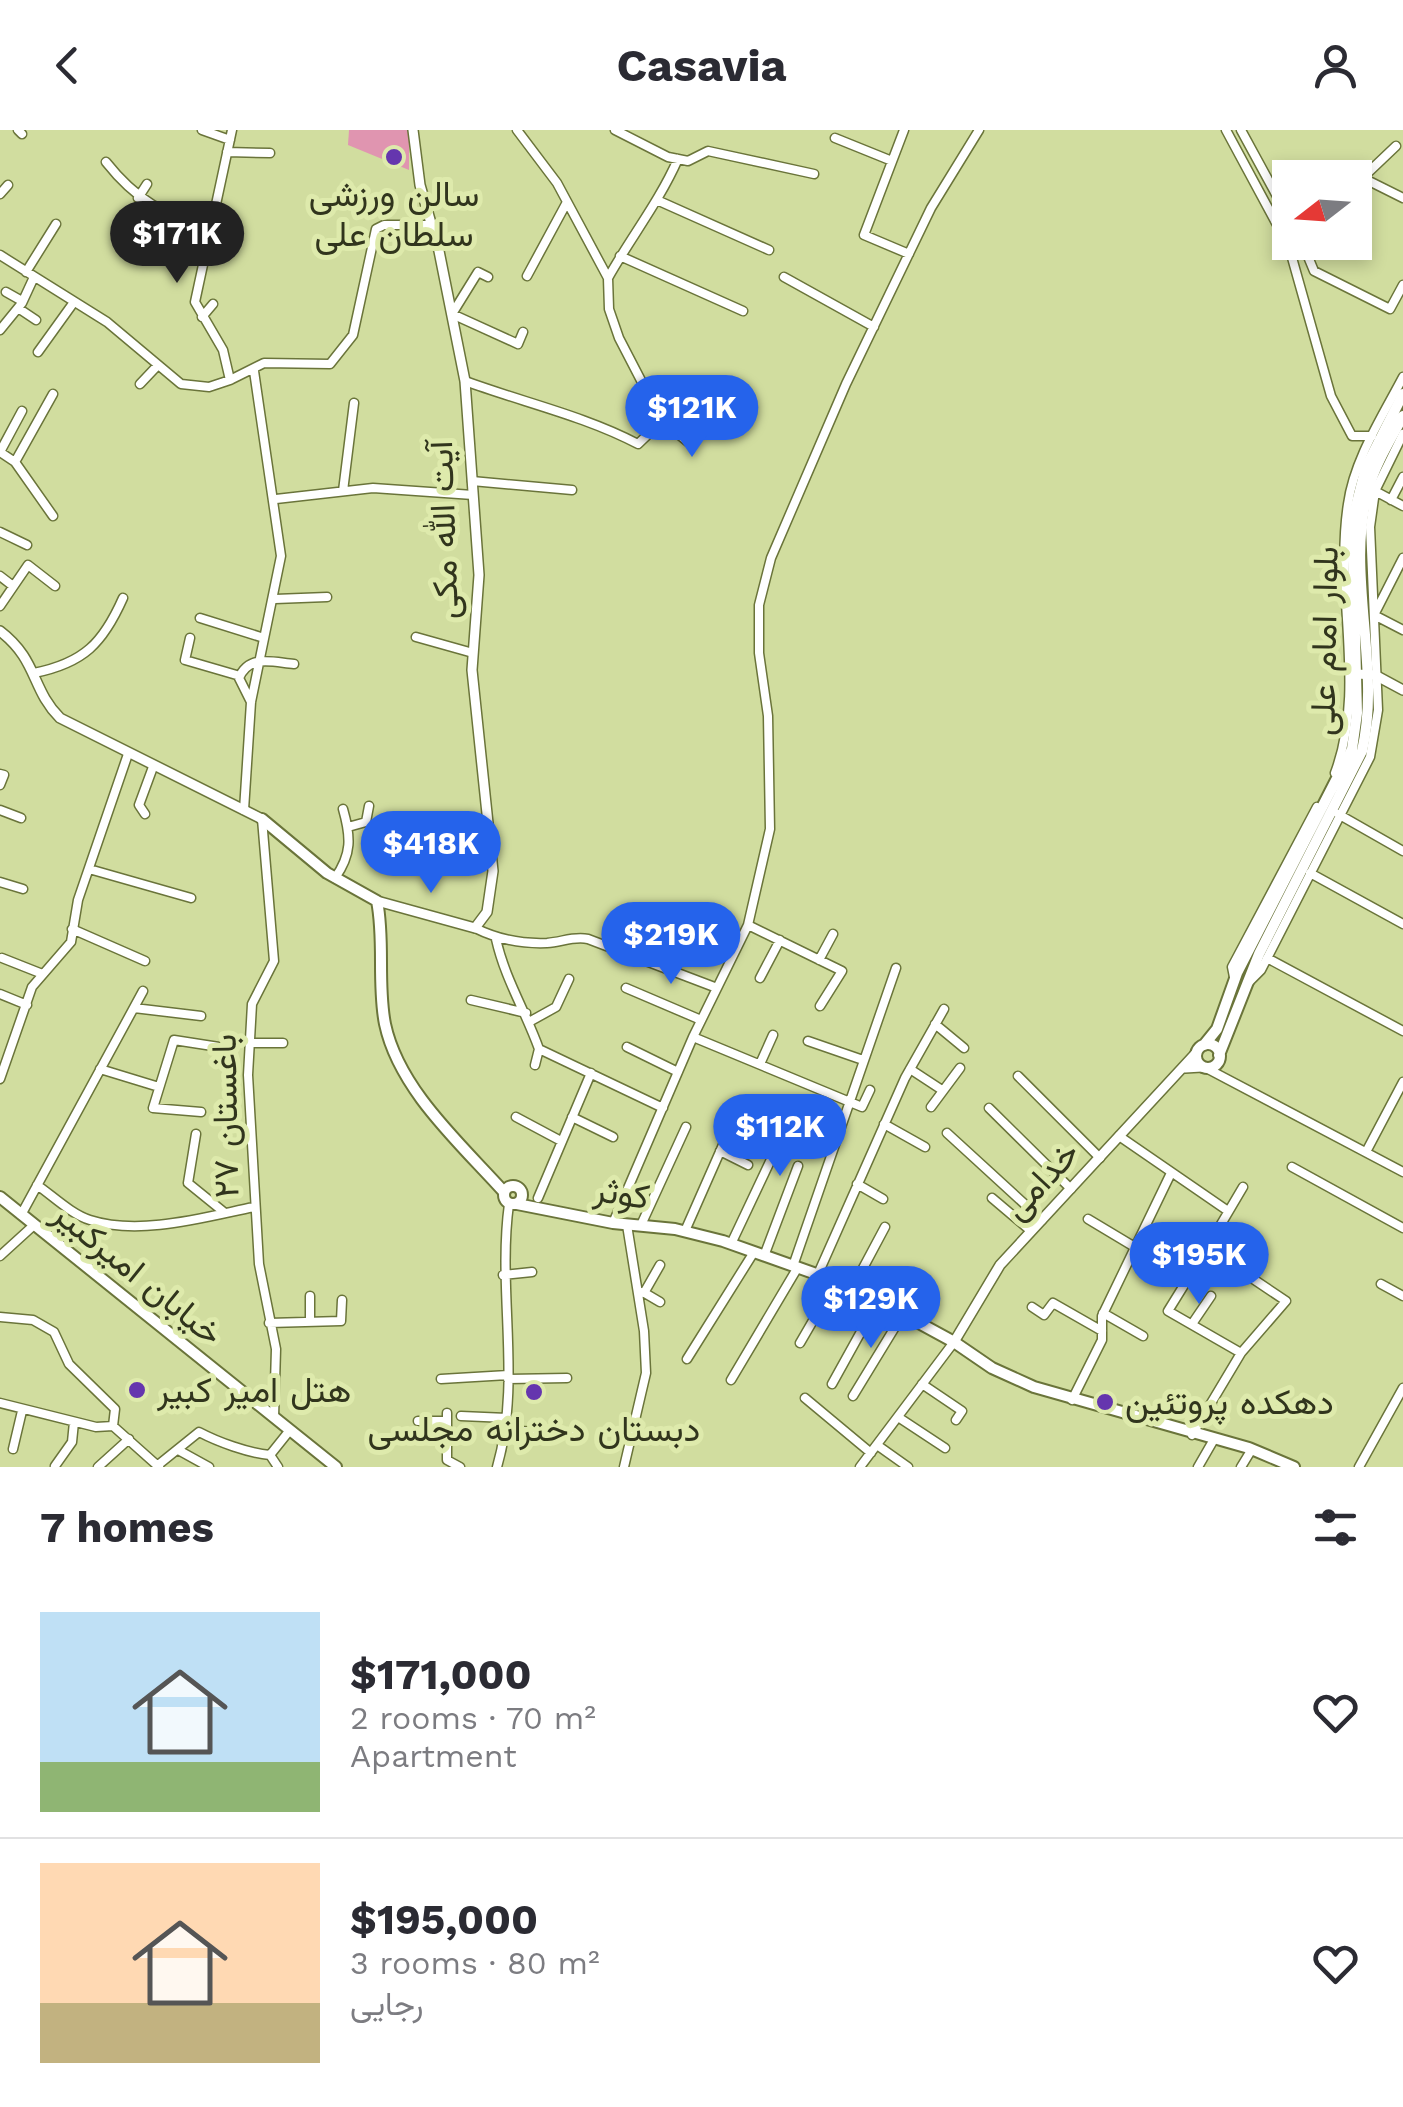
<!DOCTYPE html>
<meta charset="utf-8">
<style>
:root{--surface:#fff;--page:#f2f2f3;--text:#2b2b33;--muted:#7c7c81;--line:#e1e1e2;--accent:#2563eb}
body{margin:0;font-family:"Work Sans",Vazirmatn,sans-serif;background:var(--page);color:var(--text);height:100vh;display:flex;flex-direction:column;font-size:38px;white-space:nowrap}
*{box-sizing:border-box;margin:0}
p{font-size:32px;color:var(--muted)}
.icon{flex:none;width:55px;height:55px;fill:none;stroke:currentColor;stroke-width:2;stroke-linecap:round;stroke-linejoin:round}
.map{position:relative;height:1337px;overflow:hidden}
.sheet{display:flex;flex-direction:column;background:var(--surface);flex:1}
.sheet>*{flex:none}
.needle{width:65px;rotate:253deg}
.tools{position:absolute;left:1272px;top:30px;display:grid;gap:20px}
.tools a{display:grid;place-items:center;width:100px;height:100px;border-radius:0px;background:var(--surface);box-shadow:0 5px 15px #0003;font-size:50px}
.price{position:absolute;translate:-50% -85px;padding:0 22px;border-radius:35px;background:var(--accent);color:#fff;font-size:32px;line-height:65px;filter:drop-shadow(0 2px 5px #0008)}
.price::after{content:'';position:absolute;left:50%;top:60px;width:30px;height:22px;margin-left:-15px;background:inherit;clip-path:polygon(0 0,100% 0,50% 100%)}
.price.selected{background:#222;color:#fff}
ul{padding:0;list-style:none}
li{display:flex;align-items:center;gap:30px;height:250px;padding:0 40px}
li+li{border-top:2px solid var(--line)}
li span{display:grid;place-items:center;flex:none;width:280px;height:200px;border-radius:0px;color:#555}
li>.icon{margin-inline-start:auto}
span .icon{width:120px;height:120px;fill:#fffc;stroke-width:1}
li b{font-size:42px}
h2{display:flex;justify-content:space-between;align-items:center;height:120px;padding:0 40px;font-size:42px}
header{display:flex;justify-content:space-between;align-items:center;height:130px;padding:0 40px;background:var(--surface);font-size:45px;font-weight:700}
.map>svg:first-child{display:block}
</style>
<header><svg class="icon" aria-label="back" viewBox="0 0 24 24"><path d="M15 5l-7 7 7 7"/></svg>Casavia<svg class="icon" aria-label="person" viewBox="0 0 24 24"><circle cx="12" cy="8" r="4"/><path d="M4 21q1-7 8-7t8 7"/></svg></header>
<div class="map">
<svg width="1403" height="1337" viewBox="0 0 1403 1337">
<rect width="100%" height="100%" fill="#d1dd9f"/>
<path fill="#e095b0" d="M349,0H409V40L348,15Z"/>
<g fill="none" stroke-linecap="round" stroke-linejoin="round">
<defs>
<path id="minor" d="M18,0L22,4
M202,0L230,10
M232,0L195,172L223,220L230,250L264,233L330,234L353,205L376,99L384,95H431
M615,0L668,27L688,31L708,21L814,44
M904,0L864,105L909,124
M1226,0L1289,117L1331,266L1352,306H1372
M1241,0L1290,90
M835,8L892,31
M227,22L270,23
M106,32C136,70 164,85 210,99
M1363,48L1403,68
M1355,55L1396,16
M0,64L8,55
M138,68L147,54
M659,71L769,120
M1302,112L1314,141L1390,179L1403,155
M0,125L107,192L181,254L209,257L230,250
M620,126L743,181
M26,142L56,94
M527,146L567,72
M488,147L478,142L452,184L518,214L523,202
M784,147L874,197
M608,148C631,107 659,72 678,29
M6,162L22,171
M18,178L36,190
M202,187L213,174
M0,200L22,173L34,147
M38,222L74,172
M465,251C522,272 585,286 638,314L662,291L619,208L609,179L608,148L557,53L517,0
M140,254L158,235
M662,291L688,312L711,283
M0,322L15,332L53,386
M0,322L22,281
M15,332L53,264
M472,351L572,360
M343,361L354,273
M1375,361L1403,376
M276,369L373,358L473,365
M1391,370L1403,347
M0,402L27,415
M1403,428L1374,485L1403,500
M0,446L13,456
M275,469L327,467
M0,476L28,435L55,456
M200,488L264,508
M416,507L473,523
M190,508L185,530L240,546
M34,543C84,533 103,513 123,468
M251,572L239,548C249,524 272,532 294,534
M1335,643C1367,557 1334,464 1348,374C1354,330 1382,287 1403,247
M0,644L4,645L0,655
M0,680L21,688
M244,680L251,572L281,426L254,241
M145,684L139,675L153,637
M1338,684L1403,721
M262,689L274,831L252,874L248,945L259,1134L276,1219L274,1287
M348,697L366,692L369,676
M89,739L191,768
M1310,743L1403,794
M335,748C352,724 351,707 343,679
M0,752L23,759
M748,795L842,841L820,876
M475,798C497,809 522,814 547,813C562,812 573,806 588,809L717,858
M72,799L145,831
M496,809C505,849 525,880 539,919L663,978
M2,828L40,843
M1267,828L1403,901
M819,830L833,804
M1234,847L1232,837L1317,677
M760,848L780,810
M1249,852L1261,840L1370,627L1378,580L1370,397L1375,361L1403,304
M626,858L701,890
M0,864L27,875
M471,870L526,883
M134,878L201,886
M529,892L556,877L569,849
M935,894L964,918
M693,907L862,977L870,960
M808,911L863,930
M250,913H283
M627,917L678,942
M760,934L773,905
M535,935L539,919
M1206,938L1403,1042
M100,939L159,957
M910,939L942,960
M1018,946L1100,1028
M0,949L32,857L71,812L78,770L128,624
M931,977L960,938
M989,978L1071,1059
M201,982L153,978L174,910L219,917
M516,987L561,1011
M572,987L613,1007
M884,994L925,1017
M947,1003L1042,1090
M196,1004L188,1053L225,1083
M782,1004L798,1012
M1119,1006L1228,1081
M720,1021L748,1035
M1366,1022L1403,952
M1292,1037L1403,1098
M857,1054L883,1069
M37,1055C53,1066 71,1084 90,1090C140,1106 205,1087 254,1077
M538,1068L591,943
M992,1068L1031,1101
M21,1085L143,861
M1088,1089L1133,1116
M613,1093L693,907L748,795L770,699L768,586L759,523V475L771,428L846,254L931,78L979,0
M641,1095L686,997
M685,1101L726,1008
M731,1114L799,970
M1207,1118L1168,1181L1241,1223
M0,1126L34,1095
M764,1126L798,1036
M793,1136L896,838
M818,1144L905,948L944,879
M503,1145L532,1142
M1381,1154L1403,1166
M853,1157L885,1097
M643,1162L660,1172
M644,1163L660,1135
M310,1166V1192
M1032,1177L1044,1185L1053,1173L1102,1201
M1103,1183L1143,1206
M0,1187L33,1190L54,1202L69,1234L115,1279L113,1296
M269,1193L341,1191L342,1170
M1192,1194L1211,1166
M800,1213L836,1151
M687,1229L754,1122
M441,1249L508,1245
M508,1249L567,1248
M731,1250L798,1137
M832,1254L878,1171
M922,1254L962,1281L956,1290
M853,1266L903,1184
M805,1268L871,1323
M1072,1270L1102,1210V1186L1171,1043
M0,1273L96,1297L113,1296L159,1337
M447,1283V1330L460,1337
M461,1286L507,1288
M898,1287L945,1318
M418,1291H447
M505,1300L571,1304
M1192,1305L1241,1223L1286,1171L1207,1118L1243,1057
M877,1315L908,1337
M13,1319L22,1281
M180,1321L209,1337
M158,1335L199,1302C218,1312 248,1323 270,1325
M55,1336L72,1312L74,1292
M98,1337L129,1309
M278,1337L270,1325L290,1300
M497,1337C522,1251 497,1162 509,1074
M624,1337L646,1243L644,1201L627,1095
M860,1337L954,1212
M1198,1337L1213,1311
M1241,1337L1252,1319
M1359,1337L1403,1258"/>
<path id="tertiary" d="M0,501C38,530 31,559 60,588L262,689
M1357,544L1375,545L1403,560
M377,771L475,798L487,782L493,741L472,540L479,445L465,251L439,121L420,55L413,0
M1185,938L1202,937
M954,1212L1000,1135L1196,923"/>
<path id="secondary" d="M262,689L327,743L377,771C385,811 377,854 385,894C399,960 461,1014 504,1062
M1196 926a12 12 0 1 1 24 0a12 12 0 1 1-24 0Z
M1204,915L1217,899L1237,843L1352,619L1357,583L1352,392L1366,337L1403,264
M1219,925L1259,824L1362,621C1382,535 1344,442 1369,357C1376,332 1391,309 1403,286
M504 1065a9 9 0 1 1 18 0a9 9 0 1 1-18 0Z
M0,1067L336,1337
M517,1074L613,1093L675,1099L723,1111L853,1157L954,1212L992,1238L1034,1257L1249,1318L1294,1337"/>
</defs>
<use href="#minor" stroke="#6a743a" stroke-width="11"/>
<use href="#tertiary" stroke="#6a743a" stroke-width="12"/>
<use href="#secondary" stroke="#6a743a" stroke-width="14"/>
<use href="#minor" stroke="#fff" stroke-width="8"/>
<use href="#tertiary" stroke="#fff" stroke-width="9"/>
<use href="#secondary" stroke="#fff" stroke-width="10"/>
</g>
<g fill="#6536ae" stroke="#deeaac" stroke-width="4">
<circle cx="394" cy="27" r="10"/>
<circle cx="137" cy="1260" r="10"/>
<circle cx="534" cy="1262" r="10"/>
<circle cx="1105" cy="1272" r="10"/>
</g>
<g text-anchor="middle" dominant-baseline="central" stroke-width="10" stroke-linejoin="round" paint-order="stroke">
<g font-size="35" fill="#31351d" stroke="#deeaac">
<text x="394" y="64">سالن ورزشی<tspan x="394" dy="40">سلطان علی</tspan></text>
<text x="157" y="1260" text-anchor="start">هتل امیر کبیر</text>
<text x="1125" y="1272" text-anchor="start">دهکده پروتئین</text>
<text x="534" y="1299">دبستان دخترانه مجلسی</text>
</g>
<g font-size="35" fill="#31351d" stroke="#deeaac">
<text transform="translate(443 400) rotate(-92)">آیت الله مکی</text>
<text transform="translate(1324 511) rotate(-89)">بلوار امام علی</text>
<text transform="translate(225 986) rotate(-91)">باغستان ۲۷</text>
<text transform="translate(1041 1050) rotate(-47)">خدامی</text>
<text transform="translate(622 1063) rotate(9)">کوثر</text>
<text transform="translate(138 1143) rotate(39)">خیابان امیرکبیر</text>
</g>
</g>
</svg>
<div class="tools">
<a><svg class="needle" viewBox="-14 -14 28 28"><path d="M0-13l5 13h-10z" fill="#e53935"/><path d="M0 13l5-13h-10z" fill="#7c7c81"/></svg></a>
</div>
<b class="price selected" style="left:177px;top:156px">$171K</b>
<b class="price" style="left:692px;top:330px">$121K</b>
<b class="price" style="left:431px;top:766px">$418K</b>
<b class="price" style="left:671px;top:857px">$219K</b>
<b class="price" style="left:780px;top:1049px">$112K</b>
<b class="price" style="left:1199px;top:1177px">$195K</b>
<b class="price" style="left:871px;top:1221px">$129K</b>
</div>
<section class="sheet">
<h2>7 homes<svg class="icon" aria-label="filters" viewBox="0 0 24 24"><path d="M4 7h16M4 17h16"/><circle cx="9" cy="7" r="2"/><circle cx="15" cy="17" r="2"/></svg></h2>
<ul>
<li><span style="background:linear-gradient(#bfe0f5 75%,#8fb573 0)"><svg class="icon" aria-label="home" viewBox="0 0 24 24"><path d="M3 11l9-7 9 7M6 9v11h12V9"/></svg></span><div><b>$171,000</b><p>2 rooms · 70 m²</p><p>Apartment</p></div><svg class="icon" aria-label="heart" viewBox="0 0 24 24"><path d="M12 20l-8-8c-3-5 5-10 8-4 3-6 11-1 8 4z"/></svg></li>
<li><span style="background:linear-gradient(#ffd9b3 70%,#c2b280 0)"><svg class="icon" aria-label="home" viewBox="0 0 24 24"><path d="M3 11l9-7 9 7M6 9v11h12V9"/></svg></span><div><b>$195,000</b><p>3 rooms · 80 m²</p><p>رجایی</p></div><svg class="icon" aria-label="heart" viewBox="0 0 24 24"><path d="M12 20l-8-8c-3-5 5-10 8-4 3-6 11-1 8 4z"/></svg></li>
</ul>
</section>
